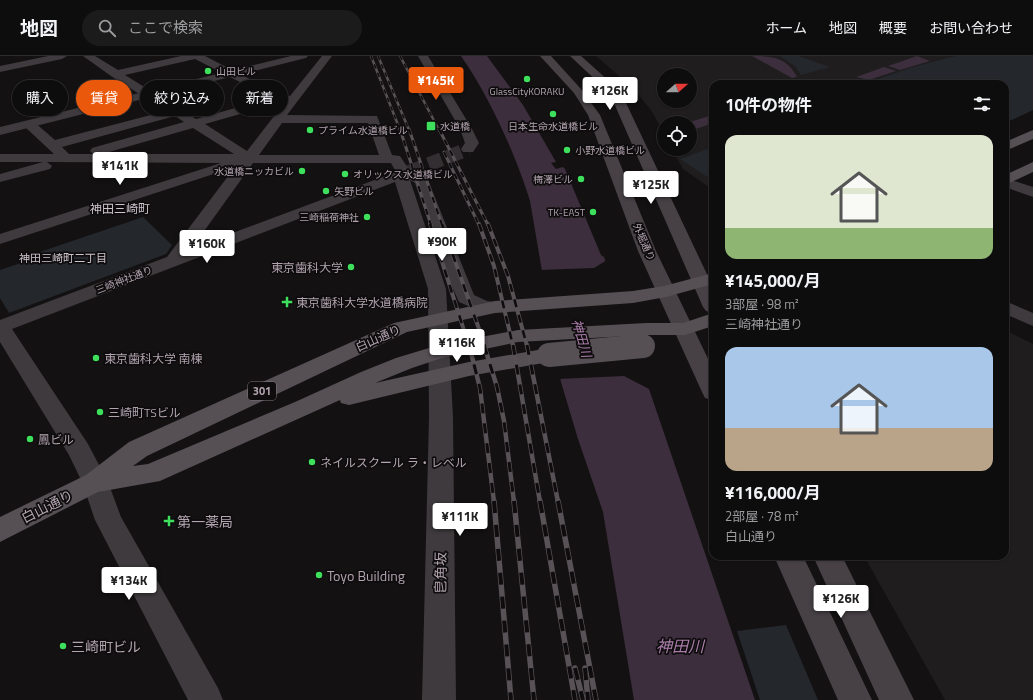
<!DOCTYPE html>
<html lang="ja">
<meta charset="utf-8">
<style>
:root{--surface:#0e0d0e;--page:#1c1b1c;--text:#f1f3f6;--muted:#9b9c9e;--line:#2e2d2e;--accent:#ea580c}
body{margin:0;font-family:"Titillium Web","Noto Sans JP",sans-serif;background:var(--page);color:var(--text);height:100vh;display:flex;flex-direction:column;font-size:15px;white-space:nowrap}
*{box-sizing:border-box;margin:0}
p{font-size:13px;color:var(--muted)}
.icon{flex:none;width:22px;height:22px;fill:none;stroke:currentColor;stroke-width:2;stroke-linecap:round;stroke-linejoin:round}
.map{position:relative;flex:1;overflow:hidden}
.panel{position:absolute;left:709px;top:24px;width:300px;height:480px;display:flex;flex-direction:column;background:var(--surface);border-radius:12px;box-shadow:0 1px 3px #0004,0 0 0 1px var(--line)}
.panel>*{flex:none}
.guide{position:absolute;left:12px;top:24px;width:380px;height:36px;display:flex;gap:8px}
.needle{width:26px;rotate:69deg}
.buttons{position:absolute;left:657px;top:12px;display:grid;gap:8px}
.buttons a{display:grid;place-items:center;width:40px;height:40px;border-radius:50%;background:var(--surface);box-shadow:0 1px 3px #0004,0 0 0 1px var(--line);font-size:20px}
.price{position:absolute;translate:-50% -34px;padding:0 9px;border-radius:4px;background:#fff;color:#222;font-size:13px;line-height:26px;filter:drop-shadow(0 1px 2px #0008)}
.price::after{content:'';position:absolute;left:50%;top:24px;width:12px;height:9px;margin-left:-6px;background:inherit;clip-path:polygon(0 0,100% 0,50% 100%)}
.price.selected{background:var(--accent);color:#fff}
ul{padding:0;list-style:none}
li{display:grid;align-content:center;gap:8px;height:212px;padding:0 16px}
li span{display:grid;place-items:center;height:124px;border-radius:12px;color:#555}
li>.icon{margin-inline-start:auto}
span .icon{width:72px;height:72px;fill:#fffc;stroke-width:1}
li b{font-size:17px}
h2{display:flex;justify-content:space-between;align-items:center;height:48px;padding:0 16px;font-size:17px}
.tag{padding:0 14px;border-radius:18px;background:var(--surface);box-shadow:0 1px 3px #0004,0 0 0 1px var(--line);font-size:14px;line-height:36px}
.tag.selected{background:var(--accent);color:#fff}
header{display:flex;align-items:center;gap:24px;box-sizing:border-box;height:56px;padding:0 20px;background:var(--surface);border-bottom:1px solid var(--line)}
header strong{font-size:19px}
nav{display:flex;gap:22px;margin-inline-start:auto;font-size:14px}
.search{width:280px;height:36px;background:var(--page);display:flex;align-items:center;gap:10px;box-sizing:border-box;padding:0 14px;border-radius:22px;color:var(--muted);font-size:15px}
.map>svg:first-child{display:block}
</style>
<header>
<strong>地図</strong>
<div class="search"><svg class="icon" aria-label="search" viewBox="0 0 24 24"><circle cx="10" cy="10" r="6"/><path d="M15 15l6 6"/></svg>ここで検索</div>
<nav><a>ホーム</a><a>地図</a><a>概要</a><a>お問い合わせ</a></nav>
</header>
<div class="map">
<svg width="1033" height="644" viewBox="0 0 1033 644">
<rect width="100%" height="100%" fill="#131112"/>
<path fill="#1f1d1e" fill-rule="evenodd" d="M596,0H1033V54L1005,67V28H713V134L683,113L672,93H690V67H664V77L651,54L633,32ZM664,19H690V45H664Z
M1005,274L1033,288V644H945L864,500H1005Z"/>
<path fill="#24272c" d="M780,0H798L830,11L801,19L795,10Z
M956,0H1033V54L1005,67V28H864L913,11Z
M713,91V122H709L680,103Z
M143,161L172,189L166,198L9,257L0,242V214L21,207L19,203Z
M786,569L818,644H760L737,575Z"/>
<path fill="#3c2e3c" d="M461,0H487L523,49L556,106L551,107L556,113L563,111L565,113L601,199L604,201L755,644H634L603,456L578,383L561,326L530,145C516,99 489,40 461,0Z
M752,0C772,0 787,1 797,21L792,22Z
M917,0L930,5L900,14L888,10Z
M884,11L896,15L869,24L856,21Z
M713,59V67L690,75V67H686Z"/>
<path fill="#131112" d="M607,204L651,334L624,320L558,323L539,214L594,212Z"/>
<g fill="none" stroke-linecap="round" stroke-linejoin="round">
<path stroke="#332e31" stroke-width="14" stroke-dasharray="14 7" stroke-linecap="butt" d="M409,116L468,93"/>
<path fill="#3e3a3d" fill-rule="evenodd" d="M48,0H67L62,3L0,16V10Z
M83,0H95L118,14L181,0H205L283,40H290L322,0H332L287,59L377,60L392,99L400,100L408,112L414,113L416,117L426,121L428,124L474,239L487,245L502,247L505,251L502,255L484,257L459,246L447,219L415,127L410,124L446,233L453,361L456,644H422L429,361L428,233L395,126L12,273L88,388L108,426L121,461L218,632L223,644H188L95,464L82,426L69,399L0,286V264L167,201L235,111L0,188V178L221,107L47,106L52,110L50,113L0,126V118L43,106H0V98H54L25,71L23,68L25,65H33L55,84L166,55L111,20ZM195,3L271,42L196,63L125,19ZM282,46H285L247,95L205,68ZM175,60L184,66L92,92L90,95L93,98H69L62,91ZM282,67H368L379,99H259ZM193,72L234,98H101H102ZM253,107H391L396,116L192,192Z
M418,0H428L472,73L479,87L473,96H463L461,93L465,87L460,73Z
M1005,122L1033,131V141L1005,131Z
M1005,245L1033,257V270L1005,258Z"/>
<path fill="#3e3a3d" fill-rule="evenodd" d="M291,0H308L306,2L0,79V71Z"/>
<path fill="#474145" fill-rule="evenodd" d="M540,0H551L581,33L600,59L656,195L713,313V344L705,342L702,336L638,195L588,59L574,37Z
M570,0H581L609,25L626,47L713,231V257L706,255L703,251L614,47L601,29Z
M774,500H803L872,644H838Z
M813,500H842L914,644H879Z"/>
<path fill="#564f54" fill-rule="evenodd" d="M1033,74V83L1005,95V86Z
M1033,106V116L1005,129V119Z
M713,217V228L666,241L633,247L495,257L407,276L147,400L133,410L148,408L295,346L361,316L396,302L439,289L518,274L646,267H683L713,257V270L685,279H646L518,286L442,302L412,312L375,327L469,306L549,292L556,294L560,299L556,304L549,306L469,320L349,349L341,347L340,344L160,425L98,436L0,486V461L86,419L129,386L394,267L495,245L633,235L664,230Z"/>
<defs>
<path id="rail-far4" d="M371,0L400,74
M378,0L409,74
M400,0L439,74"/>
<path id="rail-far3" d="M400,73L431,169
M409,73L442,169
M439,73L488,169
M444,96L479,169"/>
<path id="rail-far2" d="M430,168L469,290
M442,168L485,290
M479,168L494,210L513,290
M488,168L508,220L527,290"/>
<path id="rail-far1" d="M469,289L480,332L494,446
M484,289L497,331L504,365L514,446
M513,289L540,446
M527,289L558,446"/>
<path id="rail" d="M494,445L511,644
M514,445L534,644
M540,445L575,644
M558,445L596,644
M575,612L583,644
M585,612L588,644"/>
</defs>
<use href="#rail-far4" stroke="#585156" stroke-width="2.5"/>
<use href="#rail-far3" stroke="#585156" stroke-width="3"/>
<use href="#rail-far2" stroke="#585156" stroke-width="4"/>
<use href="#rail-far1" stroke="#585156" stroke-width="4.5"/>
<use href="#rail" stroke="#585156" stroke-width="5.5"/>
<use href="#rail-far4" stroke="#0e0c0d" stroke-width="1.5" stroke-dasharray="4.5" stroke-linecap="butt"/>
<use href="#rail-far3" stroke="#0e0c0d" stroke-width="2" stroke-dasharray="6" stroke-linecap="butt"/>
<use href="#rail-far2" stroke="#0e0c0d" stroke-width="2.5" stroke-dasharray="8" stroke-linecap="butt"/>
<use href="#rail-far1" stroke="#0e0c0d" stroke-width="3" stroke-dasharray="10" stroke-linecap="butt"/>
<use href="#rail" stroke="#0e0c0d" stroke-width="4" stroke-dasharray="12" stroke-linecap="butt"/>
<path stroke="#564f54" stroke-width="18" d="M641,290H643"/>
<path stroke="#564f54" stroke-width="24" d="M549,299L643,290"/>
</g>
<g fill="#3ddf5c" stroke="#0e0c0d" stroke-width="1.5">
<circle cx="208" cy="15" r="4"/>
<circle cx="527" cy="23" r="4"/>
<circle cx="553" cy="58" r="4"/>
<rect x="426" y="65" width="10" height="10" rx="2"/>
<circle cx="310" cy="74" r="4"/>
<circle cx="567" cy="94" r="4"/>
<circle cx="302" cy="115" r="4"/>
<circle cx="345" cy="118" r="4"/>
<circle cx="581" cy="123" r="4"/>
<circle cx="326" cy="135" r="4"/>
<circle cx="593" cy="156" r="4"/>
<circle cx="367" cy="161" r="4"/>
<circle cx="351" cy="211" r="4"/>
<path d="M285 240h4v4h4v4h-4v4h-4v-4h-4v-4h4z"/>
<circle cx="96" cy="302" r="4"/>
<circle cx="100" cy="356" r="4"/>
<circle cx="30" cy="383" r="4"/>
<circle cx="312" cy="406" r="4"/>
<path d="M167 459h4v4h4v4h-4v4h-4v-4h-4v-4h4z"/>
<circle cx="319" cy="519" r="4"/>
<circle cx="63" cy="590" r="4"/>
</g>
<g text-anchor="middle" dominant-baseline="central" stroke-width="3.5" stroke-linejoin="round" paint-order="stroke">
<g font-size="10" fill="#b2a4af" stroke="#0e0c0d" text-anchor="start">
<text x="216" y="15">山田ビル</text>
<text x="527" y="35" text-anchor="middle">GlassCityKORAKU</text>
<text x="440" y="70">水道橋</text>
<text x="553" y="70" text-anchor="middle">日本生命水道橋ビル</text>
<text x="318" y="74">プライム水道橋ビル</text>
<text x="575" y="94">小野水道橋ビル</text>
<text x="294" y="115" text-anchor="end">水道橋ニッカビル</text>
<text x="353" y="118">オリックス水道橋ビル</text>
<text x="573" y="123" text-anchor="end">梅澤ビル</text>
<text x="334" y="135">矢野ビル</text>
<text x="585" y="156" text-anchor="end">TK-EAST</text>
<text x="359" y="161" text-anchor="end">三崎稲荷神社</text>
</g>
<g font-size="10" fill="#b2a4af" stroke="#0e0c0d">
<text transform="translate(644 186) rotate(67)">外堀通り</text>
<text transform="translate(124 224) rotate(-21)">三崎神社通り</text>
</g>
<g font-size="11" fill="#cec5cc" stroke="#0e0c0d">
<text x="63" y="202">神田三崎町二丁目</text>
</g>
<rect fill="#0e0c0d" stroke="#81767e" stroke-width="1" x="248" y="326" width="28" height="18" rx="3"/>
<g font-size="11" font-weight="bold" fill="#b2a4af">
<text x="262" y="335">301</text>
</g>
<g font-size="12" fill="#cec5cc" stroke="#0e0c0d">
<text x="120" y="152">神田三崎町</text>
</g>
<g font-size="12" fill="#b2a4af" stroke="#0e0c0d" text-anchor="start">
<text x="343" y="211" text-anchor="end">東京歯科大学</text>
<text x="296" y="246">東京歯科大学水道橋病院</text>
<text x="104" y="302">東京歯科大学 南棟</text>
<text x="108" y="356">三崎町TSビル</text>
<text x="38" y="383">鳳ビル</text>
<text x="320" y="406">ネイルスクール ラ・レベル</text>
</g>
<g font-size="12" fill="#b2a4af" stroke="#0e0c0d">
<text transform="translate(378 282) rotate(-24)">白山通り</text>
</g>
<g font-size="13" font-style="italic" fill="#aa7eaa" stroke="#0e0c0d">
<text transform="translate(582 282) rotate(74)">神田川</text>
</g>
<g font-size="14" fill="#b2a4af" stroke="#0e0c0d">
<text transform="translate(47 450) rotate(-27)">白山通り</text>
<text transform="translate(440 517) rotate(-89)">皀角坂</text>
</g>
<g font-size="14" fill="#b2a4af" stroke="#0e0c0d" text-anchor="start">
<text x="177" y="465">第一薬局</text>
<text x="327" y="519">Toyo Building</text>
<text x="71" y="590">三崎町ビル</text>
</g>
<g font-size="16" font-style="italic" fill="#aa7eaa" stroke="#0e0c0d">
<text x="680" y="590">神田川</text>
</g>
</g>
</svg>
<div class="buttons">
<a><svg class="needle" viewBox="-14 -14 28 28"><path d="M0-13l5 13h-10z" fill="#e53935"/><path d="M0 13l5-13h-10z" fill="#9b9c9e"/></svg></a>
<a><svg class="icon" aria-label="locate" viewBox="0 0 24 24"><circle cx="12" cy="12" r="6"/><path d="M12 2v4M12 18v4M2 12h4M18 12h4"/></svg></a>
</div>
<b class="price selected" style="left:436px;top:45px">¥145K</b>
<b class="price" style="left:610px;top:55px">¥126K</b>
<b class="price" style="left:120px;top:130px">¥141K</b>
<b class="price" style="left:651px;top:149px">¥125K</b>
<b class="price" style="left:442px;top:206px">¥90K</b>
<b class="price" style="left:207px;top:208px">¥160K</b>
<b class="price" style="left:457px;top:307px">¥116K</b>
<b class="price" style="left:460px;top:481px">¥111K</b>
<b class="price" style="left:129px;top:545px">¥134K</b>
<b class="price" style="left:841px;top:563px">¥126K</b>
<div class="guide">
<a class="tag">購入</a>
<a class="tag selected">賃貸</a>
<a class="tag">絞り込み</a>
<a class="tag">新着</a>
</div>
<section class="panel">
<h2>10件の物件<svg class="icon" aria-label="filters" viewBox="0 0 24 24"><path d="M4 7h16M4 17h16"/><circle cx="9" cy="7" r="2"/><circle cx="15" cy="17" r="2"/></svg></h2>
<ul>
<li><span style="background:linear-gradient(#dfe7d0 75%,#8fb573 0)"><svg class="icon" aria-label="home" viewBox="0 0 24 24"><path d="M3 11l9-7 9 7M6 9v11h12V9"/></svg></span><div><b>¥145,000/月</b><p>3部屋 · 98 m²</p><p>三崎神社通り</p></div></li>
<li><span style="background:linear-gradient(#a9c7e8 65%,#b9a48a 0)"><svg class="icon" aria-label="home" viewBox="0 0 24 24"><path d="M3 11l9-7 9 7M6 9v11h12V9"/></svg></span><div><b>¥116,000/月</b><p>2部屋 · 78 m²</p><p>白山通り</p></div></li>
</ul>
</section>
</div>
